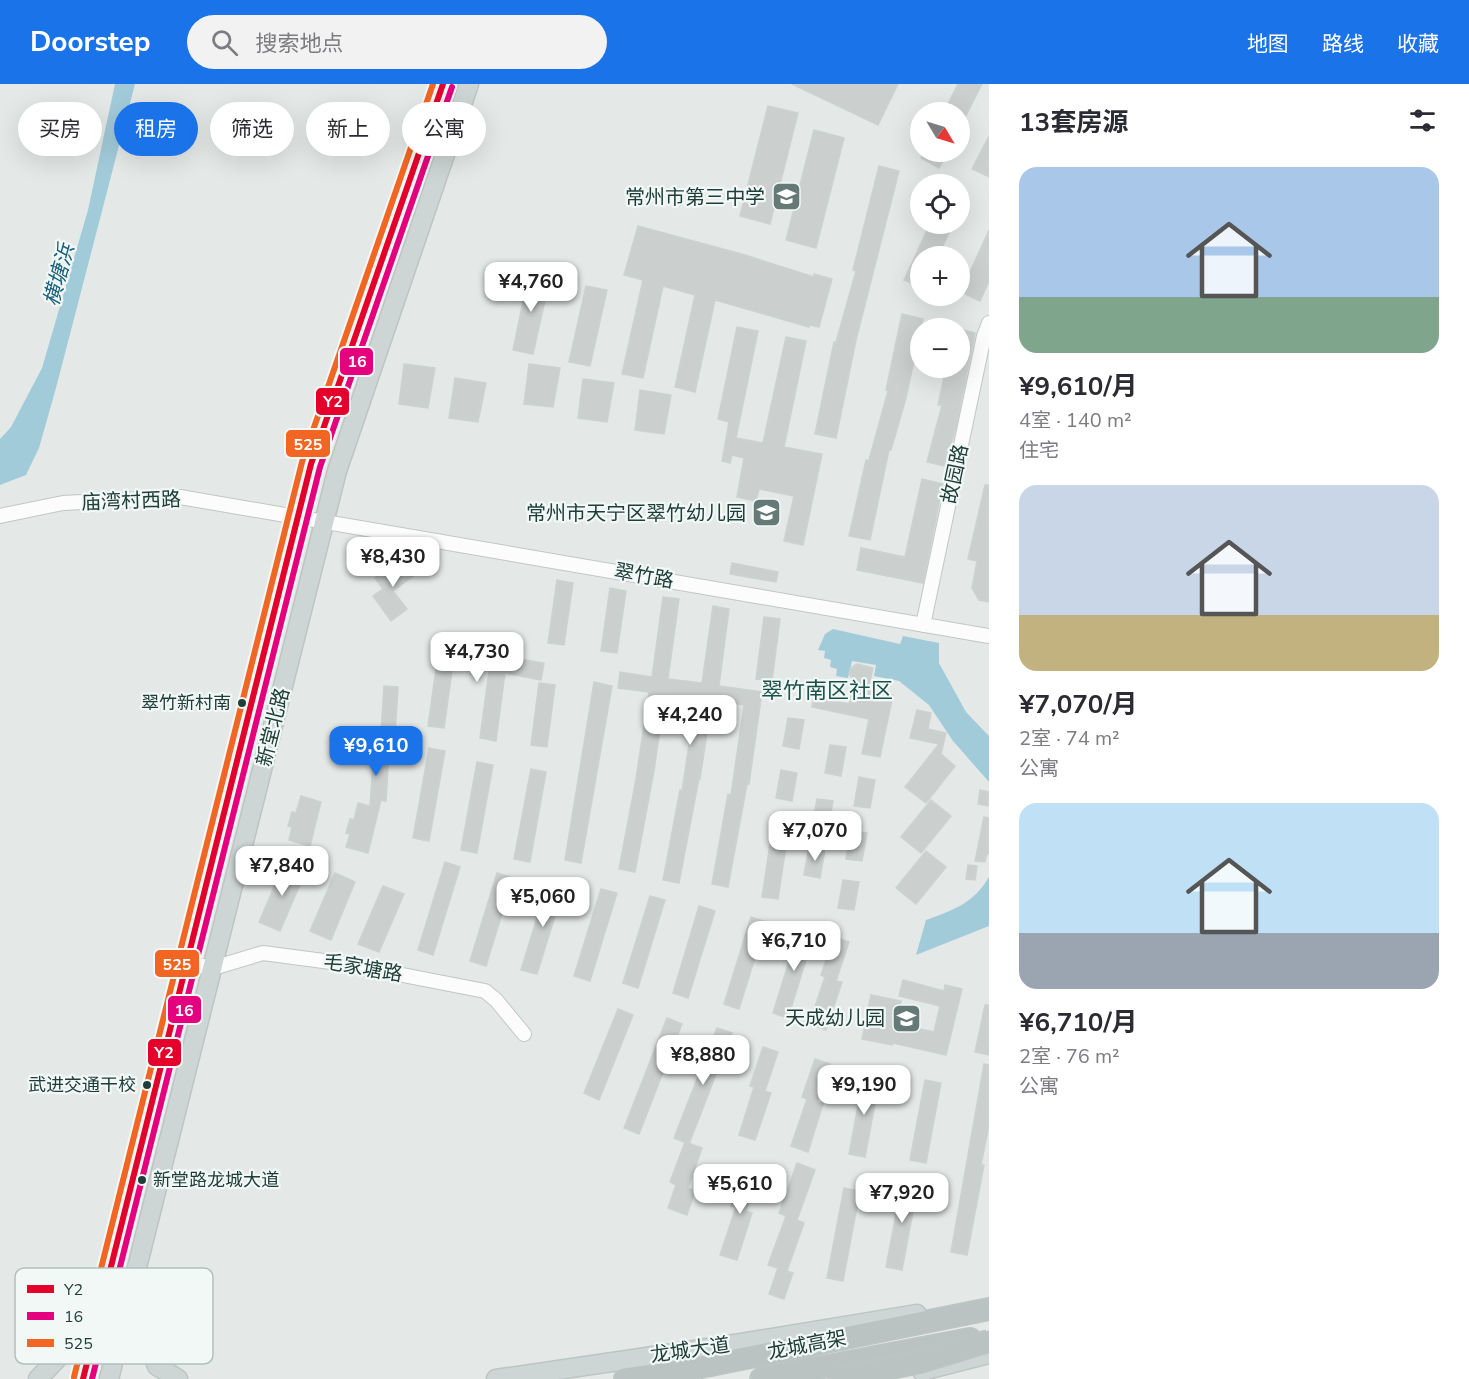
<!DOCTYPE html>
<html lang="zh">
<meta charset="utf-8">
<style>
:root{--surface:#fff;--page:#f2f2f3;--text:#2b2b33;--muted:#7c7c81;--accent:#1a73e8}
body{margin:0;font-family:"Nunito Sans","Noto Sans SC",sans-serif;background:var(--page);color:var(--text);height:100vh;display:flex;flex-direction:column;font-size:22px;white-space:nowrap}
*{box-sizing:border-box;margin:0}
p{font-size:20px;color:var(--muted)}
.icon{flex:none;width:33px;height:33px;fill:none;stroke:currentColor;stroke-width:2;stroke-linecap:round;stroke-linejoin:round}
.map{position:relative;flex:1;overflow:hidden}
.panel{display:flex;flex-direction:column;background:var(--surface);width:480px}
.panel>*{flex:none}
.hud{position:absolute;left:18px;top:18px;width:570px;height:54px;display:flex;gap:12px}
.needle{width:39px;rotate:128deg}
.controls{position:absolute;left:910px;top:18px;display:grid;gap:12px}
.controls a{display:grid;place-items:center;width:60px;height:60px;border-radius:50%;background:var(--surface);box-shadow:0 6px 24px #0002;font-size:30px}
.price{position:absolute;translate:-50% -51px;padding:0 14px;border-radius:12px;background:#fff;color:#222;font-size:20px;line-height:39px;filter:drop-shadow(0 2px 3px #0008)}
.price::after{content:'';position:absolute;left:50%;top:36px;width:18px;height:14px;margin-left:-9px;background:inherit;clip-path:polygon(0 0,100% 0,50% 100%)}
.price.current{background:var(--accent);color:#fff}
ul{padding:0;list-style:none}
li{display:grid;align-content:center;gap:12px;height:318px;padding:0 30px}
li span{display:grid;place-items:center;height:186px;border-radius:18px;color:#555}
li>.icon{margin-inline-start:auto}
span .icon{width:108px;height:108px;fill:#fffc;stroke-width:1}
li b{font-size:26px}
h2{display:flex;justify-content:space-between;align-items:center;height:72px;padding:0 30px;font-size:26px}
.tag{padding:0 21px;border-radius:27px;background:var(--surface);box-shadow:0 6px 24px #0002;font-size:21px;line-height:54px}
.tag.current{background:var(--accent);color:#fff}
header{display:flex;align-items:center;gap:36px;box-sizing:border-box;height:84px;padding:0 30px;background:var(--accent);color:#fff}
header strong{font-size:28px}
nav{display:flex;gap:33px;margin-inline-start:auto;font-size:21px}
.search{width:420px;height:54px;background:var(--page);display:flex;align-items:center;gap:15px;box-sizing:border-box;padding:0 21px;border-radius:33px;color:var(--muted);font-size:22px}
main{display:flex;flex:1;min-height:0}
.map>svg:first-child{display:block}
</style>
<header>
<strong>Doorstep</strong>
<div class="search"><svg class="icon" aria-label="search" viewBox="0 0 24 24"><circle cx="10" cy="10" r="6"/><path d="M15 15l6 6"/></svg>搜索地点</div>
<nav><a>地图</a><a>路线</a><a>收藏</a></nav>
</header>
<main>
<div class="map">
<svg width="989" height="1295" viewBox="0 0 989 1295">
<rect width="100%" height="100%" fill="#e4e9e7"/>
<path fill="#a2cbda" d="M115,0H135L56,304L39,364L26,391L0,401V355L11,343L42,284L88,126Z
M833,545L900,560L903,552L939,559V579L966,628L989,652V698L953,657L929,621L899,597L874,592L876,581L852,577L848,594L836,592L837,585L830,583L831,576L824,574L825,567L818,566L825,550Z
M989,793V842L916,871L926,836C953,826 973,820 989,793Z"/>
<path fill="#cbd0cf" stroke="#ccd2d0" stroke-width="1.5" d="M792,0H898L878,41Z
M958,0H982L960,43V28H944Z
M768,22L798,29L770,140L740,132Z
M814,46L844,54L816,164L786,156Z
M989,52V93L972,85Z
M924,68H948L939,84L921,74Z
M879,82L899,87L856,256L836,354L815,350L834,258H836L856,187L853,186Z
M930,140H953L938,172H921V203L904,196Z
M638,142L745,171L814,193V190L832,195L819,243L810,241L809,243L715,216L695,308L675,303L695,211L663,202L643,294L622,290L643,196L624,191Z
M989,146V197L980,217L961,208Z
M529,189L550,194L533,270L513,266Z
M586,202L607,206L590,282L569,278Z
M902,230L923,235L906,314L891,366H889L870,456L849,452L866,376H869L888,307L886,306Z
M737,243L758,247L736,354L763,359L786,253L806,257L784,363L822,370L803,461L784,457L794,412L759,405L756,417L737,413L744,374L732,371L730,379L722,377L729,338L718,335Z
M960,245L975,249L956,343L945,382L927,378L942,321H938L946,284H960Z
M404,280L435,284L428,324L399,320Z
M529,280L560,284L553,323L524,320Z
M455,294L486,299L478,338L449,334Z
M583,295L614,299L607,338L578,334Z
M640,306L671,311L664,350L635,346Z
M922,395L943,400L923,499L857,486L861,464L905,473Z
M985,401H989V518L979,516L972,504L977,477L968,475Z
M403,473L416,490L393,507L407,525L391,537L373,512L383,505L375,494Z
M732,479L778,488L776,498L730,490Z
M557,496L573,499L564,561L548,559Z
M610,504L626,507L617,569L601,567Z
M663,513L679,515L668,595L702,599L713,522L729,525L719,602L762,608L749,700H747L728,803L712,800L728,710L731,711L744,621L712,616L700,695L699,694L679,799L663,796L680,706L682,707L696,614L665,610L654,687L635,788L619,785L636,695L649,608L618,604L620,588L652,593Z
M764,533L780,535L772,597L756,595Z
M437,561L544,579L541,596L505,589L496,657L480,654L489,587L453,580L444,644L428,642L437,578L434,577Z
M857,580L873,584L868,606L893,611L880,673L862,670L869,635L812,623L814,612L849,620L854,598L849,589L852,583Z
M594,598L612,602L581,779L565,776Z
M539,599L555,601L547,663L531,661Z
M384,602L398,603L395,650H390L386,717L381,716L368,769L346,763L350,750L346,749L350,735L354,736L358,719L370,722L375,648H381Z
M917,626L931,629L928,645L946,649L941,670L955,682L926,719L905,703L939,660L910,654Z
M788,634L804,636L799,665L783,662Z
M830,661L846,663L841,692L825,689Z
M429,664L445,667L429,757L413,754Z
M477,678L493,681L477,769L461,766Z
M531,685L546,688L530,778L514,775Z
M781,686L797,689L792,717L776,714Z
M859,693L875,696L870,724L854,722Z
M980,706L989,708V722L978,720Z
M301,712L321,718L310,762L289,756L292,743L288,742L292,728L296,729Z
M817,715L833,717L828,745L812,743Z
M931,716L951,732L921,769L901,753Z
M984,733L989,734V770L987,769L985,778L975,777Z
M773,740L789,742L778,815L762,813Z
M851,747L867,749L862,777L846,775Z
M809,763L825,765L820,794L804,791Z
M926,767L946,783L916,820L896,804Z
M445,778L460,783L433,871L418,866Z
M284,780L305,789L280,847L259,838Z
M968,781L977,782L975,796L966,795Z
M335,789L355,798L331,856L310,847Z
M497,789L513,794L486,882L470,877Z
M843,796L859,798L854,826L838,824Z
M548,798L564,803L537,890L521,886Z
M383,802L404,810L379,868L358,860Z
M601,805L617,809L590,897L574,892Z
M650,812L665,816L638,904L623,899Z
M699,822L715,827L688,914L673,909Z
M751,833L766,838L739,925L724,920Z
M800,842L815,847L788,934L773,929Z
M834,853L849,858L836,897L842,898L826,946L809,940L825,893L821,891Z
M903,896L944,907L945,901L962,905L946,971L893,959L892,961L862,955L871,911L901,917L896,940L934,948L940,922L899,912Z
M985,921H989V971L975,968Z
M618,925L633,931L599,1016L584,1009Z
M667,934L682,940L639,1050L624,1044Z
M717,944L732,949L689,1060L674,1054Z
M763,963L778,968L765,1007L771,1009L755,1056L739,1051L754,1003L750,1002Z
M815,975L830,980L817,1018L823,1020L808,1068L791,1062L807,1015L802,1013Z
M984,980L989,981V1041L981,1081H984L967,1171L951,1168Z
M864,990L880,993L865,1073L849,1070Z
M925,996L941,999L926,1079L910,1076Z
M685,1058L702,1064L688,1104L695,1107L687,1131L668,1124L676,1101L670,1098Z
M797,1079L815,1086L797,1136L804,1139L787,1187L793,1189L784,1215L769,1210L778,1184L768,1181L786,1132L779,1129Z
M744,1083L759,1088L746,1127L752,1129L737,1176L720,1171L736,1123L731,1122Z
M903,1094L919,1096L902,1186L886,1183Z
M844,1104L860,1107L843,1197L827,1194Z"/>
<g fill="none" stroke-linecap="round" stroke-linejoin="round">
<defs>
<path id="minor" d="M0,432L63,419L180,413L989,552
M923,541L984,252L989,239
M186,879L213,884L263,869L346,880L485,907L496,916L524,950"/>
<path id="major" d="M140,1194L143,1249L157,1282L178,1295
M922,1287L989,1270
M38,1295L72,1259L96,1208
M83,1295L311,380L443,0
M109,1295L337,387L469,0
M496,1295L735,1260L917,1230"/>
<path id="highway" d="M625,1295L681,1287L989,1225
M761,1295L970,1255"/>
</defs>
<use href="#minor" stroke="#c1c6c4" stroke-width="16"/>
<use href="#major" stroke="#bcc5c3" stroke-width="21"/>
<use href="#highway" stroke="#bcc5c3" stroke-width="24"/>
<use href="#minor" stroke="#fbfcfb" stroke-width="14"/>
<use href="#major" stroke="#cdd6d4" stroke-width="18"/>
<use href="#highway" stroke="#bac3c2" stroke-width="21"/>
<defs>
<path id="highway-bridge" d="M838,1295L920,1278L989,1257"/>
</defs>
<use href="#highway-bridge" stroke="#bcc5c3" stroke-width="24" stroke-linecap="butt"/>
<use href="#highway-bridge" stroke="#bac3c2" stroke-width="21"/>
<defs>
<path id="bus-1" d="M83,1295L311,380L443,0"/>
<path id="bus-2" d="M92,1295L320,383L452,3"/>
<path id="bus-3" d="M74,1293L302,378L433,0"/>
</defs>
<use href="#bus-1" stroke="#f1f8f6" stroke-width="10"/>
<use href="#bus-2" stroke="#f1f8f6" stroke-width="10"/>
<use href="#bus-3" stroke="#f1f8f6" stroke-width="10"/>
<use href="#bus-1" stroke="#e4002b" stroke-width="6"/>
<use href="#bus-2" stroke="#e5007d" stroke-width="6"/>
<use href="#bus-3" stroke="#f26522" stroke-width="6"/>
</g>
<defs>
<symbol id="school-square" viewBox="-11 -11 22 22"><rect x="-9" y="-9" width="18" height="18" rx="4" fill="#657a76" stroke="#f1f8f6"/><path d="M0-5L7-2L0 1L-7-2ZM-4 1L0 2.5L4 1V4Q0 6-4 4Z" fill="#fff"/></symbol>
</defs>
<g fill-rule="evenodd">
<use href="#school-square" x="770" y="96" width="33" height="33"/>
<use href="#school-square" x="750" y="412" width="33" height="33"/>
<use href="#school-square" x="890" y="918" width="33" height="33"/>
</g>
<g fill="#203e39" stroke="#f1f8f6" stroke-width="2">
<circle cx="242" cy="619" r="5"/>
<circle cx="147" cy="1001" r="5"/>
<circle cx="142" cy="1096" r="5"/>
</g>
<g text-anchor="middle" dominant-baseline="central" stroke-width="4.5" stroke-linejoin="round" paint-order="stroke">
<g font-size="18" fill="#203e39" stroke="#f1f8f6" text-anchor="end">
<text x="231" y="619">翠竹新村南</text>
<text x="136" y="1001">武进交通干校</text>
<text x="153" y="1096" text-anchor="start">新堂路龙城大道</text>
</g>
<g font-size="20" fill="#203e39" stroke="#f1f8f6" text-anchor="end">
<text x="765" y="113">常州市第三中学</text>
<text x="746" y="429">常州市天宁区翠竹幼儿园</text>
<text x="885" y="934">天成幼儿园</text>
</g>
<g font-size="20" fill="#203e39" stroke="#f1f8f6">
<text transform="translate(955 390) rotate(-78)">故园路</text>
<text transform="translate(131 417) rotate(-2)">庙湾村西路</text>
<text transform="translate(644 492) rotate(10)">翠竹路</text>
<text transform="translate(273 643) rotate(-76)">新堂北路</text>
<text transform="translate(363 884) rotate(10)">毛家塘路</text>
<text transform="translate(807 1261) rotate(-11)">龙城高架</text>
<text transform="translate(690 1266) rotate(-8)">龙城大道</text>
</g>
<g font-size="21" font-style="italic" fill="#175f7c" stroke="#f1f8f6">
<text transform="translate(59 191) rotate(-75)">横塘浜</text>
</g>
<g font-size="22" fill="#1b514a" stroke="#f1f8f6">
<text x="827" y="607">翠竹南区社区</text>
</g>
</g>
<rect x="15" y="1184" width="198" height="96" rx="9" fill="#f1f8f6" stroke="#b2c0bd" stroke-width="1.5"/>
<rect x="27" y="1201" width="27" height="8" fill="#e4002b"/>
<rect x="27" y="1228" width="27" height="8" fill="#e5007d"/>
<rect x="27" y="1255" width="27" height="8" fill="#f26522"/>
<g font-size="16" fill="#203e39">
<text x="64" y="1211">Y2</text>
<text x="64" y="1238">16</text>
<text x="64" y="1265">525</text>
</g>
<g stroke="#f1f8f6" stroke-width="2">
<rect x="339" y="263" width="35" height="29" rx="6" fill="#e5007d"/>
<rect x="315" y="303" width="35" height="29" rx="6" fill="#e4002b"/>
<rect x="285" y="345" width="46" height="29" rx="6" fill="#f26522"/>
<rect x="154" y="865" width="46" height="29" rx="6" fill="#f26522"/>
<rect x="167" y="911" width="35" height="29" rx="6" fill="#e5007d"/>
<rect x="147" y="954" width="35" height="29" rx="6" fill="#e4002b"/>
</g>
<g font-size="16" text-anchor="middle" font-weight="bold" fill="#fff">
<text x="357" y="283">16</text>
<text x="333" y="323">Y2</text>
<text x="308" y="366">525</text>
<text x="177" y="886">525</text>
<text x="184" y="932">16</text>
<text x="164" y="974">Y2</text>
</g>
</svg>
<div class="controls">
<a><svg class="needle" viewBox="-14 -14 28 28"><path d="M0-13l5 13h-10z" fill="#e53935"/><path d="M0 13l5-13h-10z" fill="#7c7c81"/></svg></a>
<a><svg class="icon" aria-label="locate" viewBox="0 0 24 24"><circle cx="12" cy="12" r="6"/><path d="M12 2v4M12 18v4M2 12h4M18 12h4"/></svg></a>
<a>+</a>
<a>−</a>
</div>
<b class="price" style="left:531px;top:229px">¥4,760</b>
<b class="price" style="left:393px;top:504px">¥8,430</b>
<b class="price" style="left:477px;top:599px">¥4,730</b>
<b class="price" style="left:690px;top:662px">¥4,240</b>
<b class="price current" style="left:376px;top:693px">¥9,610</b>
<b class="price" style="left:815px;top:778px">¥7,070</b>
<b class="price" style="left:282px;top:813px">¥7,840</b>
<b class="price" style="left:543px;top:844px">¥5,060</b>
<b class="price" style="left:794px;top:888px">¥6,710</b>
<b class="price" style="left:703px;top:1002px">¥8,880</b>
<b class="price" style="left:864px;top:1032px">¥9,190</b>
<b class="price" style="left:740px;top:1131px">¥5,610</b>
<b class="price" style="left:902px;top:1140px">¥7,920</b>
<div class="hud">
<a class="tag">买房</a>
<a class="tag current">租房</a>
<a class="tag">筛选</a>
<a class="tag">新上</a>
<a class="tag">公寓</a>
</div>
</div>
<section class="panel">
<h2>13套房源<svg class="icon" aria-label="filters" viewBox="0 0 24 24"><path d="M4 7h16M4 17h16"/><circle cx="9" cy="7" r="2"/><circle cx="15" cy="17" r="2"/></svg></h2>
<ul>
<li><span style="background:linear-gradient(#a9c7e8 70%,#7fa58c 0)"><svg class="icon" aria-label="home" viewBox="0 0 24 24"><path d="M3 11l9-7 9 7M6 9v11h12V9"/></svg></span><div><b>¥9,610/月</b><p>4室 · 140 m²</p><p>住宅</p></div></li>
<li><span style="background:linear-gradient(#c9d6e8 70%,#c2b280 0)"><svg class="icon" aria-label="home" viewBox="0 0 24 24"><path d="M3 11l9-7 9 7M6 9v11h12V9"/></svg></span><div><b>¥7,070/月</b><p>2室 · 74 m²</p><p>公寓</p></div></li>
<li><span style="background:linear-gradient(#bfe0f5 70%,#9aa5b1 0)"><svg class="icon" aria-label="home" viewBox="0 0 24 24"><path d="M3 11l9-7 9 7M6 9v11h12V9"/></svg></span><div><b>¥6,710/月</b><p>2室 · 76 m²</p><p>公寓</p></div></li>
</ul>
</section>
</main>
